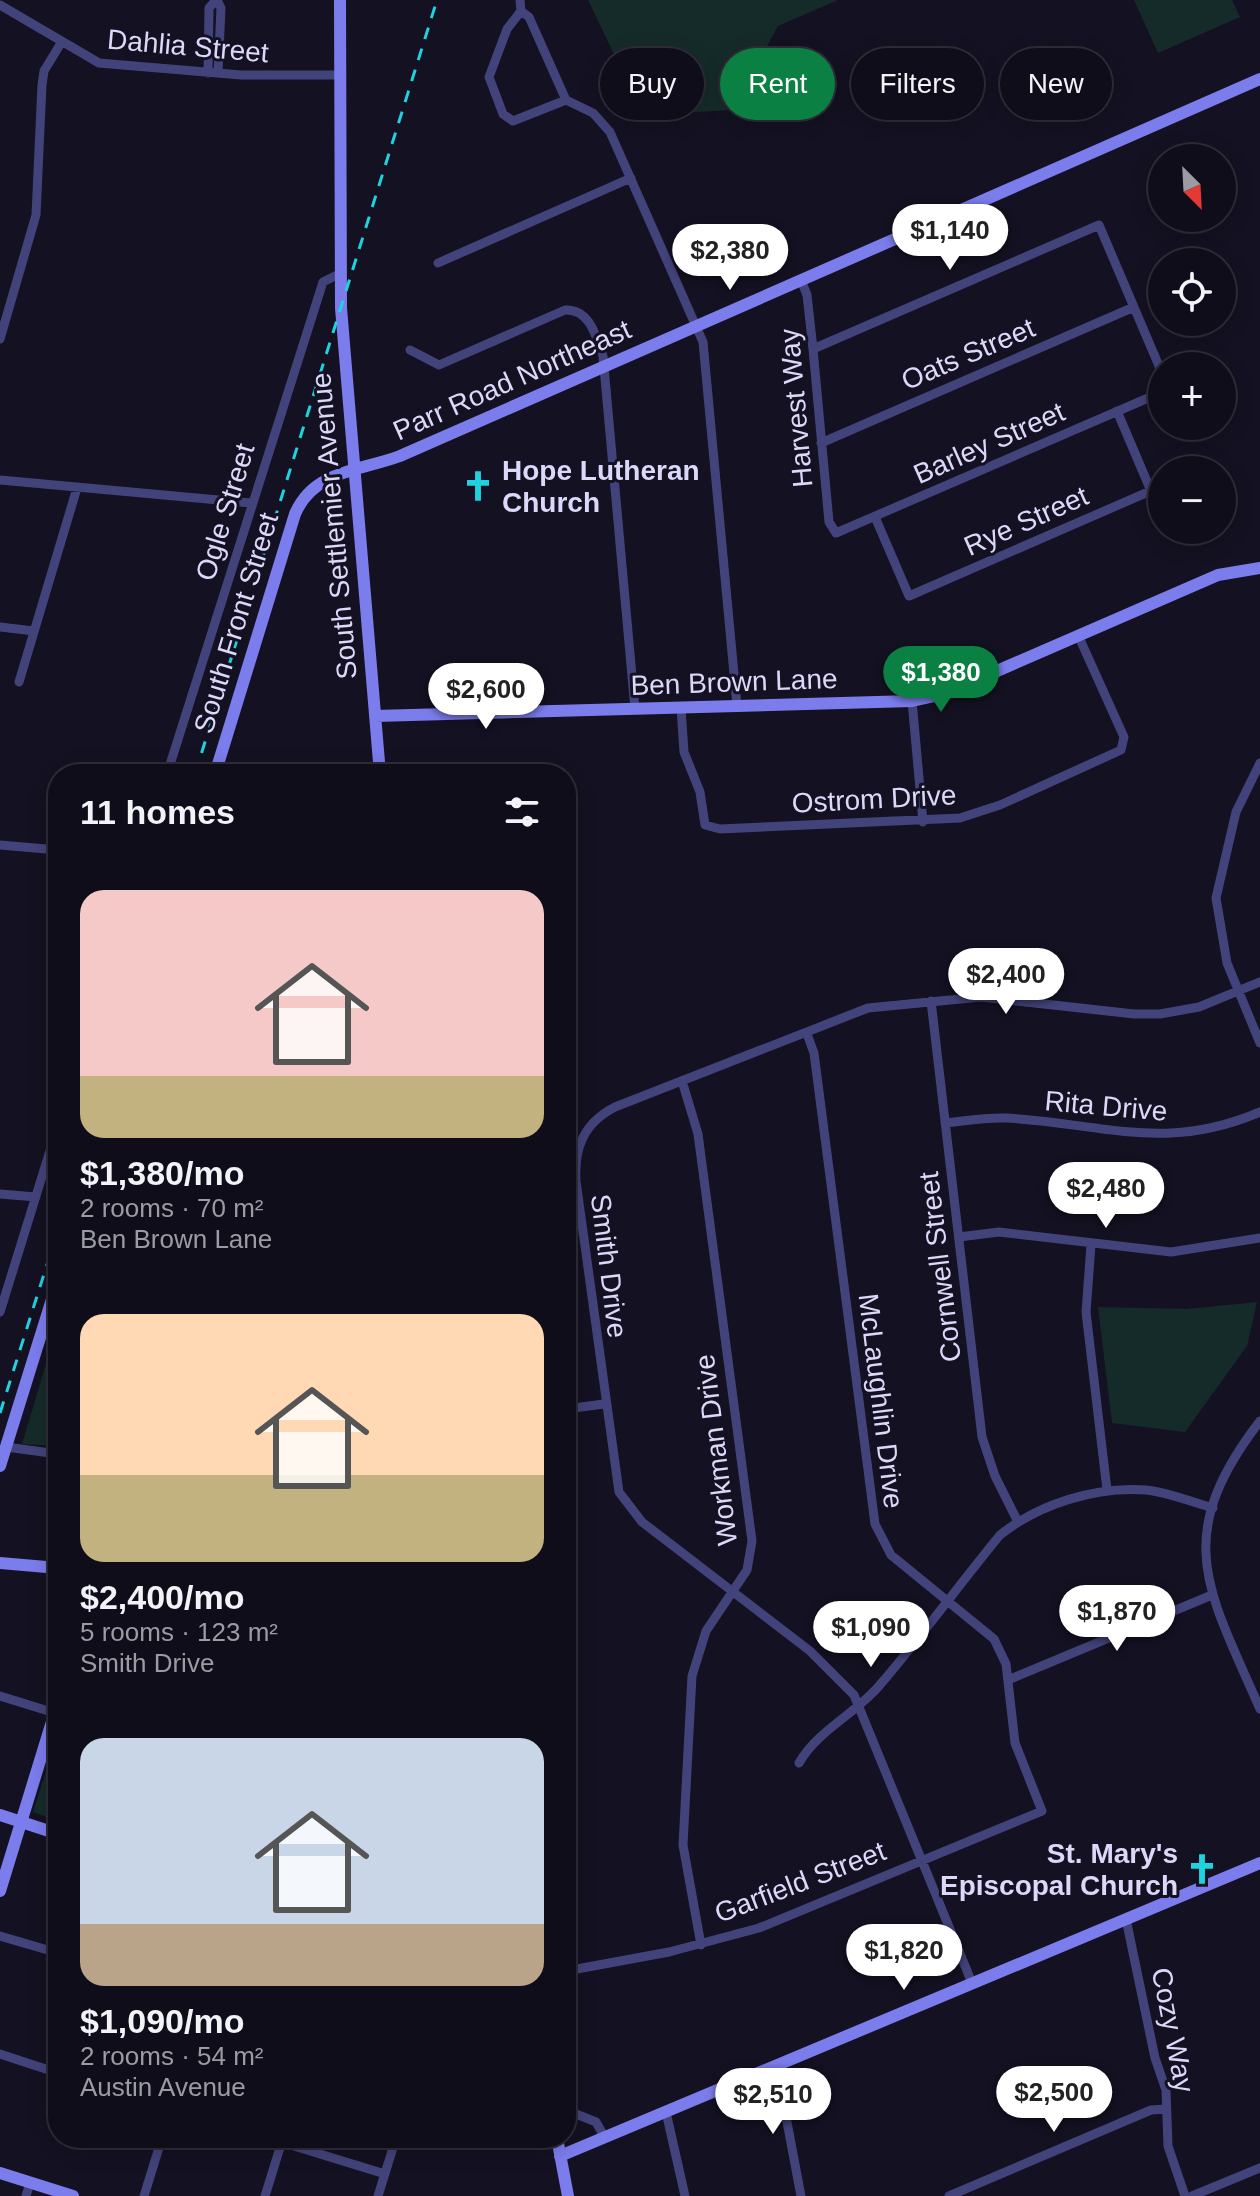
<!DOCTYPE html>
<meta charset="utf-8">
<style>
:root{--surface:#0f0d1a;--page:#1d1b27;--text:#f1f3f6;--muted:#9b9ca2;--line:#2f2d39;--accent:#0b8043}
body{margin:0;font-family:Arial,sans-serif;background:var(--page);color:var(--text);height:100vh;display:flex;flex-direction:column;font-size:30px;white-space:nowrap}
*{box-sizing:border-box;margin:0}
p{font-size:26px;color:var(--muted)}
.icon{flex:none;width:44px;height:44px;fill:none;stroke:currentColor;stroke-width:2;stroke-linecap:round;stroke-linejoin:round}
.map{position:relative;flex:1;overflow:hidden}
.details{position:absolute;left:48px;top:764px;width:528px;height:1384px;display:flex;flex-direction:column;background:var(--surface);border-radius:32px;box-shadow:0 4px 20px #0003,0 0 0 2px var(--line)}
.details>*{flex:none}
.banner{position:absolute;left:600px;top:48px;width:540px;height:72px;display:flex;gap:16px}
.needle{width:52px;rotate:156deg}
.fabs{position:absolute;left:1148px;top:144px;display:grid;gap:16px}
.fabs a{display:grid;place-items:center;width:88px;height:88px;border-radius:50%;background:var(--surface);box-shadow:0 4px 20px #0003,0 0 0 2px var(--line);font-size:40px}
.price{position:absolute;translate:-50% -68px;padding:0 18px;border-radius:28px;background:#fff;color:#222;font-size:26px;line-height:52px;filter:drop-shadow(0 2px 4px #0008)}
.price::after{content:'';position:absolute;left:50%;top:48px;width:24px;height:18px;margin-left:-12px;background:inherit;clip-path:polygon(0 0,100% 0,50% 100%)}
.price.active{background:var(--accent);color:#fff}
ul{padding:0;list-style:none}
li{display:grid;align-content:center;gap:16px;height:424px;padding:0 32px}
li span{display:grid;place-items:center;height:248px;border-radius:24px;color:#555}
li>.icon{margin-inline-start:auto}
span .icon{width:144px;height:144px;fill:#fffc;stroke-width:1}
li b{font-size:34px}
h2{display:flex;justify-content:space-between;align-items:center;height:96px;padding:0 32px;font-size:34px}
.tag{padding:0 28px;border-radius:36px;background:var(--surface);box-shadow:0 4px 20px #0003,0 0 0 2px var(--line);font-size:28px;line-height:72px}
.tag.active{background:var(--accent);color:#fff}
.map>svg:first-child{display:block}
</style>
<div class="map">
<svg width="1260" height="2196" viewBox="0 0 1260 2196">
<rect width="100%" height="100%" fill="#141122"/>
<path fill="#152b2a" d="M588,0H838L778,26L732,110L643,115Z
M1134,0H1232L1240,17L1158,53Z
M1257,1302L1247,1346L1185,1432L1112,1423L1098,1307L1187,1309Z
M58,1322V1446L22,1444L57,1327Z
M56,1740H58V1821L33,1812Z"/>
<g fill="none" stroke-linecap="round" stroke-linejoin="round">
<path stroke="#43437b" stroke-width="9" d="M217,0L221,8L218,73
M520,0L521,11L529,17L566,100L593,113L610,132L703,342L737,706
M0,5L99,63L241,75H339
M521,11L507,29L489,77L503,114L513,121L566,100
M208,73L209,8L216,0
M438,263L631,178
M801,280L807,295L813,349L829,522L836,533L1162,392
M0,339L36,215L42,85L44,71L61,43
M813,349L1099,225L1162,373
M410,350L439,365L565,310C590,309 596,336 603,356L635,709
M1117,411L1151,491
M821,443L1134,307
M0,480L251,503
M875,517L909,596L1162,486
M0,627L34,631
M19,682L77,488
M912,701L923,822
M681,708L684,752L700,792L705,825L720,829L960,818L1000,805L1121,750L1124,737L1078,635
M1260,763L1236,812L1216,898L1227,963L1260,1043
M167,774L323,282L339,274
M0,845L58,850
M931,1001L982,1437L995,1476L1018,1522
M682,1081L698,1134L752,1541L747,1570L706,1631L692,1676L683,1845L701,1945
M945,1123C965,1121 986,1117 1006,1118C1103,1123 1164,1153 1260,1112
M0,1194L36,1197
M959,1237L999,1232L1171,1252L1260,1238
M1091,1245L1086,1312L1107,1490
M0,1312L58,1125
M566,1409L604,1404
M1260,1421C1170,1538 1208,1589 1260,1709
M6,1447L58,1454
M1008,1680L1212,1595
M0,1696L55,1713
M799,1763C817,1731 855,1714 879,1686C921,1637 959,1585 1000,1535C1039,1504 1096,1486 1146,1490C1168,1492 1191,1502 1213,1508
M1126,1919L1155,2058L1166,2090L1168,2146L1185,2196
M0,1936L58,1953
M566,1971L669,1952L759,1928L1042,1811L1015,1743L1006,1664L994,1639L891,1555L875,1524L814,1053L807,1034
M972,1983L854,1695L810,1651L642,1522L619,1492L576,1181C574,1147 584,1123 615,1107L868,1008L981,997L1134,1014H1160L1199,1007L1260,982
M0,2054L58,2073
M773,2067L780,2085L801,2196
M566,2110L596,2122L605,2138
M666,2112L685,2196
M268,2138L385,2174
M26,2196L30,2183
M144,2196L162,2138
M265,2196L283,2138
M378,2196L396,2138
M949,2196L1151,2110L1166,2109
M1192,2196L1260,2168"/>
<path stroke="#7c7ded" stroke-width="12" d="M340,0L341,308L380,774
M375,716L912,701L944,694L1218,575L1260,568
M215,774L295,514C314,470 360,471 400,456L1260,79
M0,1466L58,1280
M0,1563L58,1568
M0,1815L58,1834
M0,1891L58,1702
M557,2138L568,2196
M560,2156L1260,1863
M0,2173L73,2196"/>
<path stroke="#1fd2de" stroke-width="3" stroke-dasharray="12 10" stroke-linecap="butt" d="M195,774L437,0
M0,1413L58,1230"/>
</g>
<defs>
<symbol id="church-bare" viewBox="-9 -9 18 18"><path d="M-1.2-6h2.4v3.5h3.3v2.4h-3.3V6h-2.4V-.1h-3.3v-2.4h3.3Z" fill="#1fd2de" stroke="#141122" stroke-width="2.5" paint-order="stroke"/></symbol>
</defs>
<g fill-rule="evenodd">
<use href="#church-bare" x="456" y="464" width="44" height="44"/>
<use href="#church-bare" x="1180" y="1847" width="44" height="44"/>
</g>
<g text-anchor="middle" dominant-baseline="central" stroke-width="6" stroke-linejoin="round" paint-order="stroke">
<g font-size="28" fill="#dbd8fa" stroke="#141122">
<text transform="translate(188 46) rotate(5)">Dahlia Street</text>
<text transform="translate(968 354) rotate(-23)">Oats Street</text>
<text transform="translate(512 380) rotate(-24)">Parr Road Northeast</text>
<text transform="translate(796 408) rotate(-95)">Harvest Way</text>
<text transform="translate(989 443) rotate(-24)">Barley Street</text>
<text transform="translate(225 512) rotate(-73)">Ogle Street</text>
<text transform="translate(1026 521) rotate(-24)">Rye Street</text>
<text transform="translate(334 526) rotate(-95)">South Settlemier Avenue</text>
<text transform="translate(236 623) rotate(-73)">South Front Street</text>
<text transform="translate(734 682) rotate(-2)">Ben Brown Lane</text>
<text transform="translate(874 799) rotate(-3)">Ostrom Drive</text>
<text transform="translate(1106 1106) rotate(5)">Rita Drive</text>
<text transform="translate(609 1266) rotate(83)">Smith Drive</text>
<text transform="translate(940 1267) rotate(-97)">Cornwell Street</text>
<text transform="translate(881 1401) rotate(83)">McLaughlin Drive</text>
<text transform="translate(716 1450) rotate(-97)">Workman Drive</text>
<text transform="translate(800 1882) rotate(-21)">Garfield Street</text>
<text transform="translate(1173 2030) rotate(79)">Cozy Way</text>
</g>
<g font-size="28" font-weight="bold" fill="#dbd8fa" stroke="#141122" text-anchor="start">
<text x="502" y="470">Hope Lutheran<tspan x="502" dy="32">Church</tspan></text>
<text x="1178" y="1853" text-anchor="end">St. Mary's<tspan x="1178" dy="32">Episcopal Church</tspan></text>
</g>
</g>
</svg>
<div class="fabs">
<a><svg class="needle" viewBox="-14 -14 28 28"><path d="M0-13l5 13h-10z" fill="#e53935"/><path d="M0 13l5-13h-10z" fill="#9b9ca2"/></svg></a>
<a><svg class="icon" aria-label="locate" viewBox="0 0 24 24"><circle cx="12" cy="12" r="6"/><path d="M12 2v4M12 18v4M2 12h4M18 12h4"/></svg></a>
<a>+</a>
<a>−</a>
</div>
<b class="price" style="left:950px;top:272px">$1,140</b>
<b class="price" style="left:730px;top:292px">$2,380</b>
<b class="price active" style="left:941px;top:714px">$1,380</b>
<b class="price" style="left:486px;top:731px">$2,600</b>
<b class="price" style="left:1006px;top:1016px">$2,400</b>
<b class="price" style="left:1106px;top:1230px">$2,480</b>
<b class="price" style="left:1117px;top:1653px">$1,870</b>
<b class="price" style="left:871px;top:1669px">$1,090</b>
<b class="price" style="left:904px;top:1992px">$1,820</b>
<b class="price" style="left:1054px;top:2134px">$2,500</b>
<b class="price" style="left:773px;top:2136px">$2,510</b>
<div class="banner">
<a class="tag">Buy</a>
<a class="tag active">Rent</a>
<a class="tag">Filters</a>
<a class="tag">New</a>
</div>
<section class="details">
<h2>11 homes<svg class="icon" aria-label="filters" viewBox="0 0 24 24"><path d="M4 7h16M4 17h16"/><circle cx="9" cy="7" r="2"/><circle cx="15" cy="17" r="2"/></svg></h2>
<ul>
<li><span style="background:linear-gradient(#f6c9c9 75%,#c2b280 0)"><svg class="icon" aria-label="home" viewBox="0 0 24 24"><path d="M3 11l9-7 9 7M6 9v11h12V9"/></svg></span><div><b>$1,380/mo</b><p>2 rooms · 70 m²</p><p>Ben Brown Lane</p></div></li>
<li><span style="background:linear-gradient(#ffd9b3 65%,#c2b280 0)"><svg class="icon" aria-label="home" viewBox="0 0 24 24"><path d="M3 11l9-7 9 7M6 9v11h12V9"/></svg></span><div><b>$2,400/mo</b><p>5 rooms · 123 m²</p><p>Smith Drive</p></div></li>
<li><span style="background:linear-gradient(#c9d6e8 75%,#b9a48a 0)"><svg class="icon" aria-label="home" viewBox="0 0 24 24"><path d="M3 11l9-7 9 7M6 9v11h12V9"/></svg></span><div><b>$1,090/mo</b><p>2 rooms · 54 m²</p><p>Austin Avenue</p></div></li>
</ul>
</section>
</div>
